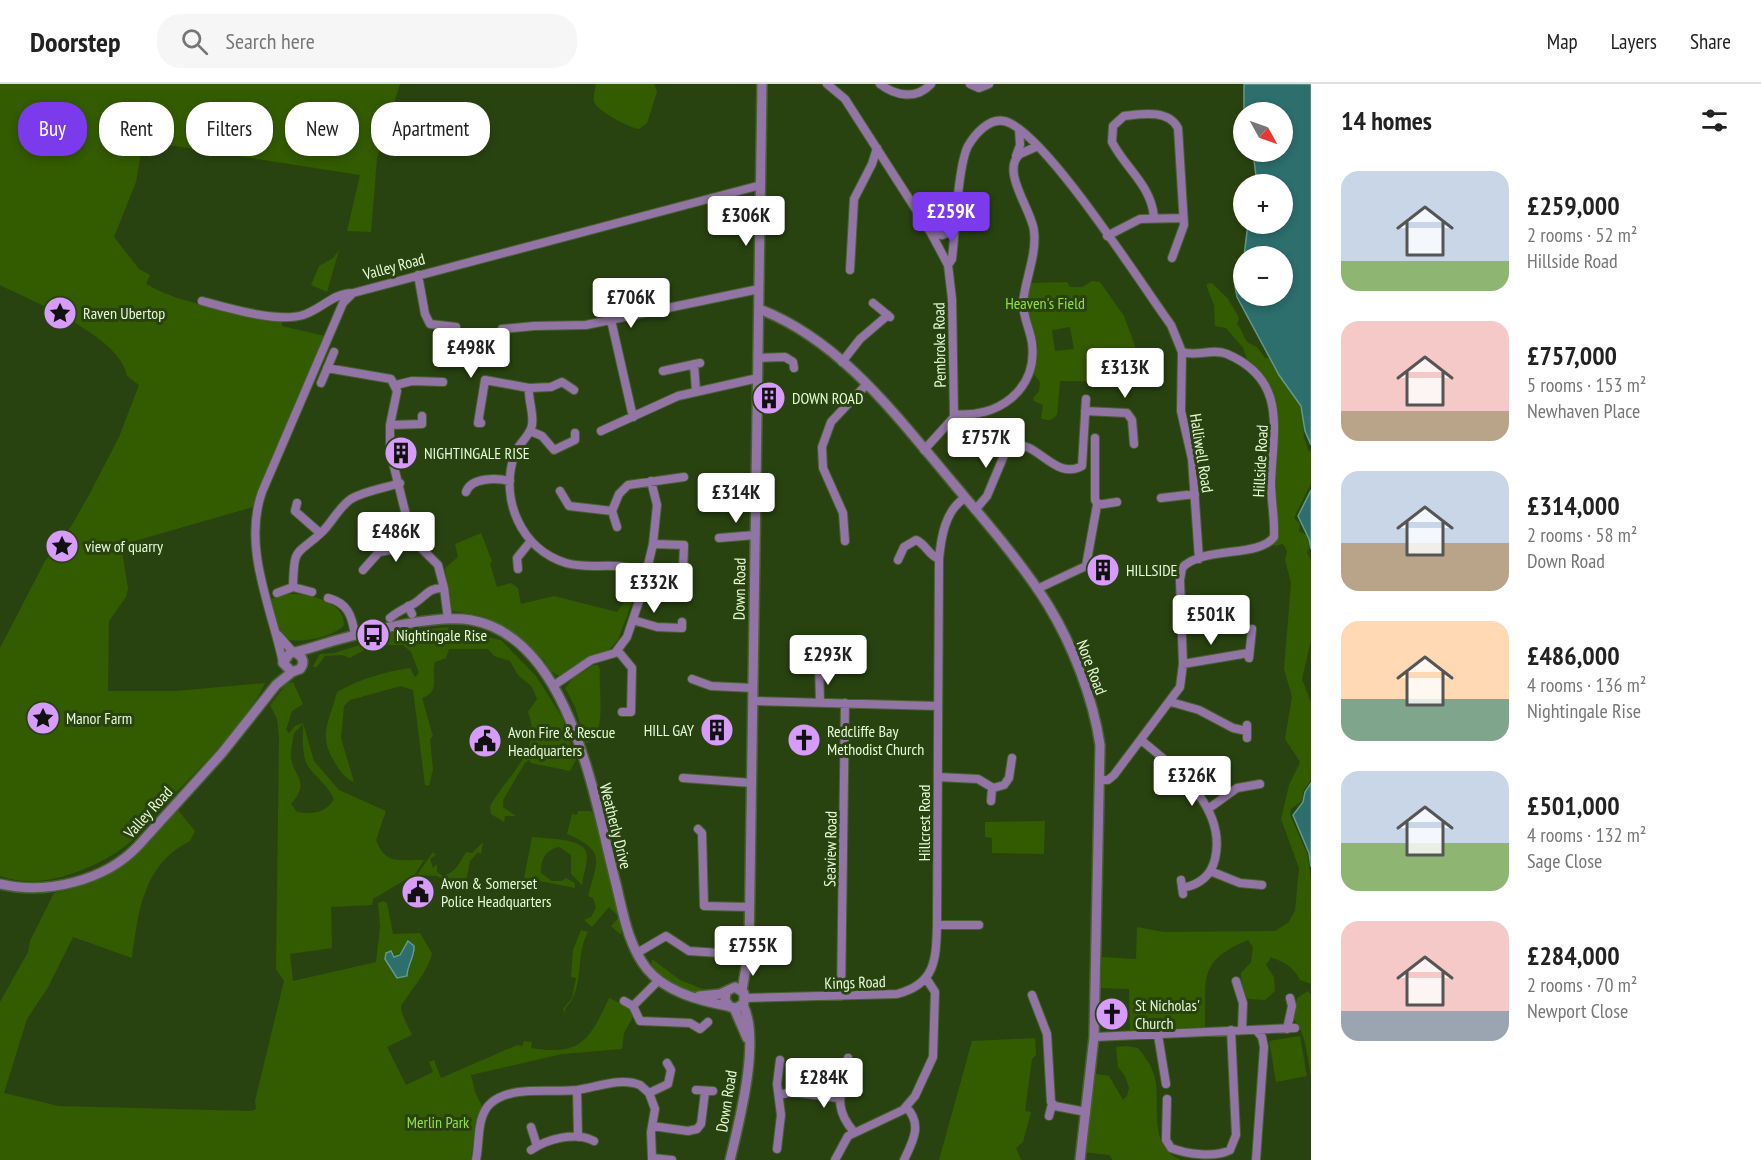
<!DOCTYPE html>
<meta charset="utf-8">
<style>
:root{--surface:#fff;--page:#f6f6f6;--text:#222;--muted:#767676;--line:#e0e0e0;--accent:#7c3aed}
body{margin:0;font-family:"PT Sans Narrow",sans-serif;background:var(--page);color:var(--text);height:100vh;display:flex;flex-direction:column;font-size:22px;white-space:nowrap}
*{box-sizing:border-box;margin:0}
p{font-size:20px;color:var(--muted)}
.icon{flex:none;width:33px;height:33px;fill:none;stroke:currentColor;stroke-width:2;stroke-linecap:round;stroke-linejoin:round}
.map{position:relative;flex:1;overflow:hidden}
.sheet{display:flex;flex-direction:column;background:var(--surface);width:450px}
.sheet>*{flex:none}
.guide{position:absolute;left:18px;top:18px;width:570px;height:54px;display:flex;gap:12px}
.needle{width:39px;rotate:130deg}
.controls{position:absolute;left:1233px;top:18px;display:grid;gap:12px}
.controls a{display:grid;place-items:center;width:60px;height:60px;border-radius:50%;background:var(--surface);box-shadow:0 3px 9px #0003;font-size:30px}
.price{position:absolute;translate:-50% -51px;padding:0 14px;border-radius:6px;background:#fff;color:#222;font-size:20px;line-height:39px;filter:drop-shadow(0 2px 3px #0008)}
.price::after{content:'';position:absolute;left:50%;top:36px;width:18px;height:14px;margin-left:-9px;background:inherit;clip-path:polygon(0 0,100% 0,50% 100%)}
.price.on{background:var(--accent);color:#fff}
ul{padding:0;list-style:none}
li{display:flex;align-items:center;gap:18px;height:150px;padding:0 30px}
li span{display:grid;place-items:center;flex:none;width:168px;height:120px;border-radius:18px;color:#555}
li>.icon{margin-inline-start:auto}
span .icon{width:72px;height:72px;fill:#fffc;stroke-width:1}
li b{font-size:26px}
h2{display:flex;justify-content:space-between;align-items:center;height:72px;padding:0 30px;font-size:26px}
.pill{padding:0 21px;border-radius:24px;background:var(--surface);box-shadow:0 3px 9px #0003;font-size:21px;line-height:54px}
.pill.on{background:var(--accent);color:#fff}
header{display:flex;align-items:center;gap:36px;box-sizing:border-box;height:84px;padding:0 30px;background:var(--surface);border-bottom:2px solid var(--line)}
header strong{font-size:28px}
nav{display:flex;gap:33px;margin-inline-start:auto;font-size:21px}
.search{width:420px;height:54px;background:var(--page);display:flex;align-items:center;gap:15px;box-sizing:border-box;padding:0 21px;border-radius:24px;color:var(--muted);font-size:22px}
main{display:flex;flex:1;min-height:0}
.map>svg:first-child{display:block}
</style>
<header>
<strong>Doorstep</strong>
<div class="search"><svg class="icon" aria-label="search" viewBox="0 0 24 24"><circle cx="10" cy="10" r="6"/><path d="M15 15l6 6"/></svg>Search here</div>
<nav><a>Map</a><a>Layers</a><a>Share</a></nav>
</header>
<main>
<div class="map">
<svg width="1311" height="1076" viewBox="0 0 1311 1076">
<rect width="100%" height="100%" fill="#294310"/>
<path fill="#335b00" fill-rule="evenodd" d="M0,0H400L377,75L371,148L347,147L360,91L143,57L136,98L114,153L139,185L150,191L146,200C186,223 238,227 282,236V242L325,252L253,423L121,461L128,505L126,513L109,537L108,607H175L265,599L260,609C233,652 197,687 162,723C148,738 135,757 117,768C84,789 39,806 0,792V564L45,477L72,441L89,411L119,353L139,301L127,292C121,253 34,218 0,201Z
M596,0H654L657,8L647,39L639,45C629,44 601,28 595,20C592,15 595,6 596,0Z
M339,166L327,208L311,201L319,182L333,174Z
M1092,197L1100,198L1124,232L1135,262L1140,298L1060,297L1057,330C1054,336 1047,338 1041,334L1043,321L1034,317L1033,314L1039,307L1040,298L1033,289L1038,261L1026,222L1030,199L1067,198L1070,203H1082ZM1070,243L1074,265L1055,267L1052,246Z
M1212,199L1228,215L1239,234L1237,240C1248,254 1240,256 1257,263L1265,274H1269L1237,213L1235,202H1243L1244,212H1282L1311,361L1305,347L1303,332L1304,353L1308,366L1311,368V399L1294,434L1300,440L1299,447L1308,452L1298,432L1311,406V465L1308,452L1309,465L1307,468L1311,477V556L1302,595L1311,619V696L1303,708L1302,717L1291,725L1290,731L1307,769L1311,795V900L1300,896C1294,883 1284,878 1271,873L1266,881L1274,893L1275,907L1265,916L1248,915L1242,908L1241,889L1251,878L1253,863L1248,856C1197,877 1206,895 1205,943L1130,946L1129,905L1101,904L1102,873L1136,875L1137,843L1164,848L1275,847L1288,839L1295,827L1299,784L1281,735L1289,701L1300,678L1285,655L1292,613L1284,585L1291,499L1285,476L1287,467L1283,460L1275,462L1273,460L1277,455L1274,408L1279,347L1278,329L1272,307L1236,271L1247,275L1243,264L1226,244L1215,242L1214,221L1207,203V200Z
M481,449L492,477L490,480L497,503L511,499L518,504L521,520L554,512L617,528L625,516L630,494L640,497L618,556L608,567L587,573L559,592L551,587L543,575L500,540L479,531L452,527L445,484L458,473L455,460Z
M287,510C306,509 345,516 344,541C335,552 301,560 288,555L279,545L271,518V515Z
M449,543L451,554L456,547H477L482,552L501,556L536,592L562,633L576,676L570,687L531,679L529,676L525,679L503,716V723L516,732H505L504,738L491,730L490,722C507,692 543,665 528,628L537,615L532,603L518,591L510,577L494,572L488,565H449L446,574L435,578C430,590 442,607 422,614L433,652L430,655L433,685L429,702L425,701L413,606L401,602L350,616L344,622L341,654L354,698C344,694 339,686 334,677C317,649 331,635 337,608C360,595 383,588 410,584L415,593L419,589L411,568L403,561H373L350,574L342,571L325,572L316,584L313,582L320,570L334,569L366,559L373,551Z
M594,581H598L600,586C598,603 608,653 586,659L575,623L565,604L573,594Z
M293,598L303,620L292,627L286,646L289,649L295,642L303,639L314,677L339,706L386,727L376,756C386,782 399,775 424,776L415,790L373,815L372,821L331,823L332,864L290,870L293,897L376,878L380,843L378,819L383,817L387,819L393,850L420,849L432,869C430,886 401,919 401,923C401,931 409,943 412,951L387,963L406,1001L433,988L429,978L434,976L441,994L517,961L522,962L524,957L532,958L531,964C581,972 589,957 609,914L627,922L634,931L624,949L622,965L562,970L471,991L475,1008L482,1022L476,1036L471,1076H0V918L28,868L30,857L54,809C81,805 115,789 136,771C151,758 164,740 177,725L195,747L190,757C144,779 138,827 132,874L73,853L47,905L27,935L4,1009L59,1022L251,1027L256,1025L255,1017L284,897L276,885L279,652L277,635L270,621L287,599ZM303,640C303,654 301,675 310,685C319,696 328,702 334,715C325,730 313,730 297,728L291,720C311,697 294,694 291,674C290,666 293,657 294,649ZM406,862L415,868L407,892L397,894L386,869L388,867L397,872Z
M578,727H591L594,732L622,834L621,851L611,842L619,833L609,823L592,843L584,836L591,833L596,824L593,814L588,812C598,775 606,767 567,750L572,730L577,731Z
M1045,737L1044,770L992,769V754L985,753V738Z
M532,753C546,755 587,753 587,772C587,782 583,792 582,801L571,790V771L559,763C546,765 540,776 541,789L552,797H562L566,794L575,799V804L524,794Z
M483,758L481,770L478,768L470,777L467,793L462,797L447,798L437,792L417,791L433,768L436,771L430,775L433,784L437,780V788L443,792C456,788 459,780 466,768L472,769Z
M581,846L588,848C574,873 586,903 565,925L566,930L563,925L572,914L576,894L571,893L573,866Z
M652,875L680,896L713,909C690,914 667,899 651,884Z
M1308,907L1311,911V992C1308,975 1305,945 1293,935L1297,914Z
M1300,952L1307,992L1276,998L1269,957Z
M1035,954L1036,971L1032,975L1025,1027L1031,1028L1023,1058L1016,1064L1021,1076H939L972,957Z
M1126,962L1138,964C1144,972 1150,979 1153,988C1164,1015 1144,1061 1181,1076H1113L1109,1071L1083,1068L1096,990L1109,992L1123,1016L1127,1012L1129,1004L1125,992L1118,983L1116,963Z"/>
<path fill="#2c6f6d" stroke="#64998d" stroke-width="1.5" d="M1244,0H1311V361L1305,347L1301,322L1279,291L1237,213L1235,202L1244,173V212H1282V172H1244L1248,140H1282V100H1257L1253,68H1282V28H1244Z
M1311,406V465L1309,455L1298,432Z
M1311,699V783L1309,769L1293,731L1303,718L1305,708Z
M408,857L414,862C415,873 407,881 407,892L397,894L385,875L386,869L391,867L394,873L400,871Z"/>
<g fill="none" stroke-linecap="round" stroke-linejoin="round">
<defs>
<path id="minor" d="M827,0L845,15L931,149L948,181L952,215L954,333L924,366
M880,0C896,12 916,16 931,0
M970,0L979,4L989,0
M1016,72L1020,61L1019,45
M1154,133C1151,101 1126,85 1112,58L1113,42L1124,32C1142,30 1168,25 1178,44L1184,141L1172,174
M931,149L942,151L955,146
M1107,152L1140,135L1183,134
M948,181L952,175C955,150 958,81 968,62C975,50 989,34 1004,37C1043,45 1143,203 1171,241L1182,268C1196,273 1213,264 1227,270C1288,296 1273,346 1271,398C1271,416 1275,435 1274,453C1259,474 1201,462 1182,484L1180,496L1183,580L1180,603L1114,691L1108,696H1101
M850,186L854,115L872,80L877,64
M418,191L425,230L430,240L456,243
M202,217C228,224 278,239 303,231C322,225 333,209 353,209
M873,219L890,233
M611,236L633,333
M502,245L534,242L586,241L759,205
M1182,268L1181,327L1192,375L1199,475
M758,274L785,273L793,278L794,284
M842,278L860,255L888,231
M694,280L696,307
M327,284L391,295L397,307L390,341
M663,287L700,279
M321,299L334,268
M396,301L412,297L443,298
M574,306L562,298L551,303L529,304C528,316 534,329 532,341C530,353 517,360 514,372C500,416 521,465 566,479C583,484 599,481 616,482C627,483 637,486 647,489
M1085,327L1127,329L1132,336L1134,360
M954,330C997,335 1038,306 1032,259C1030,245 1023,233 1023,219C1025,195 1037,171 1034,147C1032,126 1000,87 1020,70L1038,62
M422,332V340L390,341V367L410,447L415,458L438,481L444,504
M481,339H478L485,296L529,304
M530,347L542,352L554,366L575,356V349
M601,347L678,312L758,294
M1095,354V416L1098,420
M560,407L569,422L612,427L619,410L628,401L684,393
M466,408C471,393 497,394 510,397
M1161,414L1195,410
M297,419L295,427L320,449
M975,426L987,412L1005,369L1013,361C1038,357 1055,397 1082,382L1086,315
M612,427L617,443
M719,454L755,451
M845,457L843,429L823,384L822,363L831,338L866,301
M653,460L684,461L683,488
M898,476L904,463L916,456C926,460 928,471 939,475
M518,485L517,474L530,458
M363,486L379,468L397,465L413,454
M293,503L312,508
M1037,505L1086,482L1097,421L1117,418
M277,509L293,503C294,460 296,473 323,447C333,437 339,423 351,415C364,407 385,404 400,399
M328,514C348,519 352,532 355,551
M408,522L412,530
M390,534C398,527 406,524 415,519C426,512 429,503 444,504L448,535
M633,536L657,543L682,544V538
M278,551L293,568
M618,567L632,584L631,628H622
M1249,574L1252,545
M819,578L820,619
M283,579C272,525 242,464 262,408L343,219L353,209L761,101
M1183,580L1248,569
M692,595L711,602L753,604
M553,602L591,576L615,569L627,553L641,511L653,460L657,421L651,397
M753,617L938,622
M1171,618L1199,626L1233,644L1247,647
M1247,654V641
M1141,656C1176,685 1227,723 1215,775C1211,792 1199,801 1182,804
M938,693L978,695L993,704L1004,701L1009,694L1012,674
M683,694L752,699
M991,717L992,704
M1208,725L1237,704L1260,700
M698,745L702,749L704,822L750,823
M1210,787L1240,799L1262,801
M1181,796L1183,810
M937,841H979
M637,869L666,852L689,867L720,869L719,852
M659,896L633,922L640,937L690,939L700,945L708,938
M1236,897L1243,919L1242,946
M1032,911L1047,950L1051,1018L1055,1022L1086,1028
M841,912L845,619
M745,914L897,910C936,900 936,875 937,841L939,475C941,454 945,426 965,414
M624,917L633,922
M1287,945L1292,922L1290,914
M1256,946L1262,953L1264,963L1256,1076
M1158,951L1166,1000
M1094,953L1295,944
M848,974C845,1005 829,1019 854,1048
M577,1006L578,1053
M696,1006L713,1007
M649,1009L668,1000L671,986L667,979
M779,1011L791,1008L838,1014
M1167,1015L1166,1056L1171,1064C1186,1070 1215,1074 1230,1066L1236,1051L1231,946
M1049,1032L1052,1020
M652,1042L688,1047L697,1045L701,1040L705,1008
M531,1043L537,1062
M777,1065L781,1031L777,1000L780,976
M531,1066C547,1055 576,1047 594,1057
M476,1076C480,1058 476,1032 491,1019C512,1001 551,1009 577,1006C597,1003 621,993 640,1001L649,1009L655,1025L651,1048L652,1074
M652,1076V1074L672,1076
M835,1076L848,1052L903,1026L915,1012L933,973L935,908L926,894
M904,1076C913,1057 923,1040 906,1023"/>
<path id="tertiary" d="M759,225C841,256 898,334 953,399C986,438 1021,478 1048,521C1073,562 1093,614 1100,661L1094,953L1080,1076
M296,569C303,572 305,579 300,585L292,588L283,579L290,569C303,567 319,561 333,557C369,547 435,530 471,536C572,554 595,720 616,800C623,829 628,861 647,885C666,908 700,917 728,922
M0,800C46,811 105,797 138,762L222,669L276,601L292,588
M742,906L749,866L762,0
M699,912L720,910L735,903L744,909V919L737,924L730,923L725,916L726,909
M734,924L747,954
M730,1076C739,1038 761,956 743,921"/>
</defs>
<use href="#minor" stroke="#476030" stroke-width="10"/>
<use href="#tertiary" stroke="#476030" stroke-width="12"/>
<use href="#minor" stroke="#9275a4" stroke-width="8"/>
<use href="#tertiary" stroke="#9275a4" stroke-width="9"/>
</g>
<defs>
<symbol id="sight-disc" viewBox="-11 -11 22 22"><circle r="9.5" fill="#d79bf9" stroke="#294310"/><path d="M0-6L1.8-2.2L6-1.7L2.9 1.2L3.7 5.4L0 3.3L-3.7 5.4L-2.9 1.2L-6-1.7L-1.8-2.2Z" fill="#111"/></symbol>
<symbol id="building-disc" viewBox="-11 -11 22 22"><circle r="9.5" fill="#d79bf9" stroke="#294310"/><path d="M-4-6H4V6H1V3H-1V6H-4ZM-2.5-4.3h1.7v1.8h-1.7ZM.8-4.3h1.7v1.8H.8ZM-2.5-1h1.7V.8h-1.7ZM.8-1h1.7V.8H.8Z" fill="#111"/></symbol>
<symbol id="bus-disc" viewBox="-11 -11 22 22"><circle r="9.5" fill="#d79bf9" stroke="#294310"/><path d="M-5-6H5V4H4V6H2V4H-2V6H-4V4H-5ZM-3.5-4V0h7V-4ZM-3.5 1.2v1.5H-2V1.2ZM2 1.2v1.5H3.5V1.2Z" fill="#111"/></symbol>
<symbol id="church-disc" viewBox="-11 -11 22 22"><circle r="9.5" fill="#d79bf9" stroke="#294310"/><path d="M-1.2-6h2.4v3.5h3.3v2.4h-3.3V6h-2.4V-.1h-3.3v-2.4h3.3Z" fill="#111"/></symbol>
<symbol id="civic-disc" viewBox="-11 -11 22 22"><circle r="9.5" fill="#d79bf9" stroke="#294310"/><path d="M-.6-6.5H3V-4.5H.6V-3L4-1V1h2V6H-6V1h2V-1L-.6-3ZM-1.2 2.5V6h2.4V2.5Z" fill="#111"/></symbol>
</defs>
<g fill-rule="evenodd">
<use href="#sight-disc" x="41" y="210" width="38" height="38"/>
<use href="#building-disc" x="750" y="295" width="38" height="38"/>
<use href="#building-disc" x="382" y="350" width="38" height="38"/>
<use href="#sight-disc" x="43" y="443" width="38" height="38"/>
<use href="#building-disc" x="1084" y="467" width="38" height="38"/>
<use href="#bus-disc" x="354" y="532" width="38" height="38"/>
<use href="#sight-disc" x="24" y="615" width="38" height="38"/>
<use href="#building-disc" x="698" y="627" width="38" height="38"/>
<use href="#church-disc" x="785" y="637" width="38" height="38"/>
<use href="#civic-disc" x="466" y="638" width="38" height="38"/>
<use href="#civic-disc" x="399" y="789" width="38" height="38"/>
<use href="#church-disc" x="1093" y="911" width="38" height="38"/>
</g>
<g text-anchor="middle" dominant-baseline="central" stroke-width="6" stroke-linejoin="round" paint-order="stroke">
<g font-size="16" fill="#e6fbd8" stroke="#294310">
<text transform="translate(394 182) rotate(-15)">Valley Road</text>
<text transform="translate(939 261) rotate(-91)">Pembroke Road</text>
<text transform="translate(1202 369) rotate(81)">Halliwell Road</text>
<text transform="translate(1260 377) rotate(-87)">Hillside Road</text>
<text transform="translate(739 505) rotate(-89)">Down Road</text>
<text transform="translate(1092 583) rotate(69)">Nore Road</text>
<text transform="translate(148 728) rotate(-48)">Valley Road</text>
<text transform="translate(924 739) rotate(-90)">Hillcrest Road</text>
<text transform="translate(616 742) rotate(76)">Weatherly Drive</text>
<text transform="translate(830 765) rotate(-89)">Seaview Road</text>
<text transform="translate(855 898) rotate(-2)">Kings Road</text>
<text transform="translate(726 1017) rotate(-81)">Down Road</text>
</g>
<g font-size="16" fill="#92e046" stroke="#294310">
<text x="1045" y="219">Heaven's Field</text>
<text x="438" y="1038">Merlin Park</text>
</g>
<g font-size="16" fill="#e6fbd8" stroke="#294310" text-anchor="start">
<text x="83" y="229">Raven Ubertop</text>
<text x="792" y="314">DOWN ROAD</text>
<text x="424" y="369">NIGHTINGALE RISE</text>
<text x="85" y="462">view of quarry</text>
<text x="1126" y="486">HILLSIDE</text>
<text x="396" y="551">Nightingale Rise</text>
<text x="66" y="634">Manor Farm</text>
<text x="694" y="646" text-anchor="end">HILL GAY</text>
<text x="827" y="647">Redcliffe Bay<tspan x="827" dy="18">Methodist Church</tspan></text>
<text x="508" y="648">Avon Fire &amp; Rescue<tspan x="508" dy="18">Headquarters</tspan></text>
<text x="441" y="799">Avon &amp; Somerset<tspan x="441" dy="18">Police Headquarters</tspan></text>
<text x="1135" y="921">St Nicholas'<tspan x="1135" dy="18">Church</tspan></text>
</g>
</g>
</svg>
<div class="controls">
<a><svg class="needle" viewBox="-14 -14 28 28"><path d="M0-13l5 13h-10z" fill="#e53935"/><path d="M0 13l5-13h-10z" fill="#767676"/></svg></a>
<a>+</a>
<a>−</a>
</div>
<b class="price on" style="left:951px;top:159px">£259K</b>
<b class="price" style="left:746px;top:163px">£306K</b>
<b class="price" style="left:631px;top:245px">£706K</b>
<b class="price" style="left:471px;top:295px">£498K</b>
<b class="price" style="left:1125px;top:315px">£313K</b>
<b class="price" style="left:986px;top:385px">£757K</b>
<b class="price" style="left:736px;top:440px">£314K</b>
<b class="price" style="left:396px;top:479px">£486K</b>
<b class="price" style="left:654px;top:530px">£332K</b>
<b class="price" style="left:1211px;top:562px">£501K</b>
<b class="price" style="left:828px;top:602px">£293K</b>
<b class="price" style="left:1192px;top:723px">£326K</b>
<b class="price" style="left:753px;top:893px">£755K</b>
<b class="price" style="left:824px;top:1025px">£284K</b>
<div class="guide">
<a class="pill on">Buy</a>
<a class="pill">Rent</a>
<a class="pill">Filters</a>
<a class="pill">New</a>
<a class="pill">Apartment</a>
</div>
</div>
<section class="sheet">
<h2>14 homes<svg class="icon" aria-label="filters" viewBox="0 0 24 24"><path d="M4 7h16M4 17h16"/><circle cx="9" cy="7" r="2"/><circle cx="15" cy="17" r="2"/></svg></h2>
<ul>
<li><span style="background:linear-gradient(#c9d6e8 75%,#8fb573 0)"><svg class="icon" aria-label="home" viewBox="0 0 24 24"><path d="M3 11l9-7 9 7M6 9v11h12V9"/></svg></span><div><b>£259,000</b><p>2 rooms · 52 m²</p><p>Hillside Road</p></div></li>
<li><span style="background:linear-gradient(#f6c9c9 75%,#b9a48a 0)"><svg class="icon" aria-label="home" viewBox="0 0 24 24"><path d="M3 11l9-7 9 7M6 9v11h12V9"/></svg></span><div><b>£757,000</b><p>5 rooms · 153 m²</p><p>Newhaven Place</p></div></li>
<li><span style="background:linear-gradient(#c9d6e8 60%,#b9a48a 0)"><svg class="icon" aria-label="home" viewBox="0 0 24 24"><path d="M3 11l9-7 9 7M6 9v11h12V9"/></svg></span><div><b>£314,000</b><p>2 rooms · 58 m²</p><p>Down Road</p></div></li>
<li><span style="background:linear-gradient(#ffd9b3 65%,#7fa58c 0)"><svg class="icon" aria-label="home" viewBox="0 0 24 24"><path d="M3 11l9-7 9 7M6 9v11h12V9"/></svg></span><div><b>£486,000</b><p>4 rooms · 136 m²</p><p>Nightingale Rise</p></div></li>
<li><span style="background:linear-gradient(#c9d6e8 60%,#8fb573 0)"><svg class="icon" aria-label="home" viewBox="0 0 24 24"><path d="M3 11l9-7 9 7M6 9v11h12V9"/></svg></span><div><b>£501,000</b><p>4 rooms · 132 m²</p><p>Sage Close</p></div></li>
<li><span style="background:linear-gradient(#f6c9c9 75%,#9aa5b1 0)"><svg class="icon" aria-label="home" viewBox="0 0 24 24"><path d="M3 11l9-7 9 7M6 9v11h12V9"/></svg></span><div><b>£284,000</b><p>2 rooms · 70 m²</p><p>Newport Close</p></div></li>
</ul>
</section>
</main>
